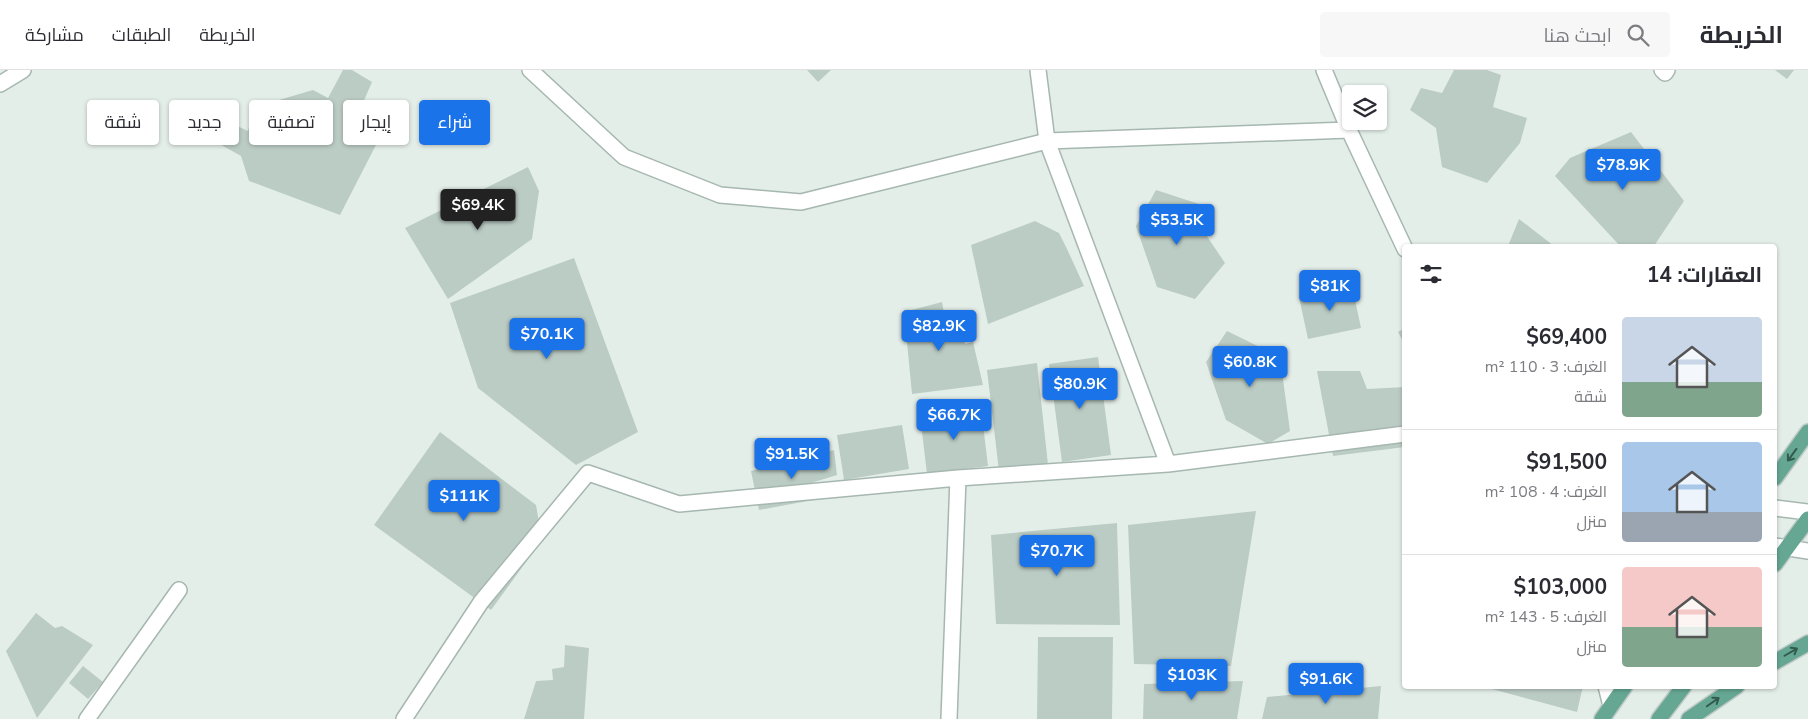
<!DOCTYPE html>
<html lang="ar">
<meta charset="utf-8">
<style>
:root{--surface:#fff;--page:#f7f7f7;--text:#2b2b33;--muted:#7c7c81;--line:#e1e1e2;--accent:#1a73e8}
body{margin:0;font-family:"Nunito Sans",Cairo,sans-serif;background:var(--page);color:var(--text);direction:rtl;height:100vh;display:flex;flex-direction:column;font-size:19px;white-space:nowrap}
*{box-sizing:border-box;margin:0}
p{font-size:16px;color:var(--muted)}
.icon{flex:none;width:28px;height:28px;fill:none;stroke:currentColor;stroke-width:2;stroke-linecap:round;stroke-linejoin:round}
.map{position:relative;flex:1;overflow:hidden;direction:ltr}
.details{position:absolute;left:1402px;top:174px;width:375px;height:445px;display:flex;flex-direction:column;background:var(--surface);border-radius:5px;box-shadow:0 1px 4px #0004;direction:rtl}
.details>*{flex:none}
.guide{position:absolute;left:15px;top:30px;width:475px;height:45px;direction:rtl;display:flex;gap:10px}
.buttons{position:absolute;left:1342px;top:15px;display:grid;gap:10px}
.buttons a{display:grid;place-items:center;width:45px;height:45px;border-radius:5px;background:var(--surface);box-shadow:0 1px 4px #0004;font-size:25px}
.price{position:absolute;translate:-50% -42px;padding:0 11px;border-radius:5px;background:var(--accent);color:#fff;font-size:16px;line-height:32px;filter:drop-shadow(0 1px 2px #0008)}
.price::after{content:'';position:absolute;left:50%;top:30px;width:15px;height:11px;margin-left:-8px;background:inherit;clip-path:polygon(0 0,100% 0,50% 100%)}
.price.current{background:#222;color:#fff}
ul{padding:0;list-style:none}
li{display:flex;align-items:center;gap:15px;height:125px;padding:0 15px}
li+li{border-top:1px solid var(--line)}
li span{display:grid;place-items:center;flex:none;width:140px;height:100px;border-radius:5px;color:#555}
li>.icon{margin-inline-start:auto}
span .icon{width:60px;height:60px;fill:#fffc;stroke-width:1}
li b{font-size:21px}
h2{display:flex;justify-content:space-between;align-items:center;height:60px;padding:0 15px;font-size:21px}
.pill{padding:0 18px;border-radius:5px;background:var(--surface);box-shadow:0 1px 4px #0004;font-size:18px;line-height:45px}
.pill.current{background:var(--accent);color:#fff}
header{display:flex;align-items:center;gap:30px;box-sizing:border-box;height:70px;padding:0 25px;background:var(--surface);border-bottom:1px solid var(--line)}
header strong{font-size:24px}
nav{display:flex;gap:28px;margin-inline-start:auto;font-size:18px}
.search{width:350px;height:45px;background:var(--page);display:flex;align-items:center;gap:12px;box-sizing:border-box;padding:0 18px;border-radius:5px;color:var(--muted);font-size:19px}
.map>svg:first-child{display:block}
</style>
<header>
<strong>الخريطة</strong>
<div class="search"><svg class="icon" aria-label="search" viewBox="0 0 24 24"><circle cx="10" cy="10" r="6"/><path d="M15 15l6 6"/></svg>ابحث هنا</div>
<nav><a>الخريطة</a><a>الطبقات</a><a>مشاركة</a></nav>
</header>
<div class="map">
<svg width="1808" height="649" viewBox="0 0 1808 649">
<rect width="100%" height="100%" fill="#e4eee9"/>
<path fill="#bbccc5" d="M343,0H352L372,12L359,42L367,61L378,71L340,145L249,111L241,86L207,67L218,47L248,61L255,37L313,20L328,28Z
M807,0H831L818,12Z
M1454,0H1487L1501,5L1493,37L1527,48L1520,73L1487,113L1442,97L1436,58L1410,40L1421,18L1442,23Z
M1775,0H1794L1787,9Z
M1631,62L1684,131L1654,176H1620L1555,106L1570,88Z
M528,97L539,121L532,169L448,229L405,158Z
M1156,120L1199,134L1194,147L1225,193L1195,229L1157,217L1136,156Z
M1519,149L1554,176H1508Z
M1035,151L1059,163L1067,179L1084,216L988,254L971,175Z
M574,188L638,362L576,395L478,318L450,233Z
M1352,216L1361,258L1308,269L1299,227Z
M942,232L945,249L963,246L965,274L973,272L983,315L912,324L904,242Z
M1405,258V275L1398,262Z
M1227,261L1280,287L1290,361L1268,374L1226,350L1206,292Z
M1098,287L1111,385L1062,392L1049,294Z
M1037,293L1048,395L999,401L987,300Z
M1317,301H1360L1367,319L1405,317V377L1333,386Z
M981,338L988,396L927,404L920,345Z
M902,355L909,399L844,410L837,365Z
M440,362L536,435L542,470L491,540L374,455Z
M834,380L837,405L811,413L813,430L759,440L751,401Z
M1256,441L1231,596L1134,594L1128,455Z
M1117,453L1120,555L996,554L991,465Z
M36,543L55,558L62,556L93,575L37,648L6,581Z
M1038,567H1113L1112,649H1037Z
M565,575L589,578L584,649H524L536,611L553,610L552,599L564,597Z
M83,596L103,612L88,629L69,613Z
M1243,611L1237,649H1143L1144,614Z
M1381,616L1378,649H1262L1267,627Z
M1481,616H1583L1577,642Z"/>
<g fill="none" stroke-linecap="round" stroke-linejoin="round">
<defs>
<path id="minor" d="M530,0L624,87L720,125L801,132L1047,71L1349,60
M1038,0L1047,71L1168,394
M1324,0L1349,60L1405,179
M1662,0L1665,3L1667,0
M0,14L23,0
M1775,438L1808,442
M1775,476L1808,481
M1606,616L1611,636
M87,649L179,520
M404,649L481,532L588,403L679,434L958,408L1168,394L1405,364
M949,649L958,408"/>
<path id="major" d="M1775,408L1808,362
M1775,494L1808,449
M1775,592L1808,573
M1602,649L1625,616
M1659,649L1684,616
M1689,649L1737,616"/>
</defs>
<use href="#minor" stroke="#a6b7b0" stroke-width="18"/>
<use href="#major" stroke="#c1cac7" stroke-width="18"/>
<use href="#minor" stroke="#fff" stroke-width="15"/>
<use href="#major" stroke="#65a792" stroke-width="15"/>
</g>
<defs><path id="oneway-shaft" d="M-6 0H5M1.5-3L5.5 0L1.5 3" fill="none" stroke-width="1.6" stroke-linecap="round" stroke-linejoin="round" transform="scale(1.25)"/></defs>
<g stroke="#325b4e">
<use href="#oneway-shaft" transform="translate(1792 385) rotate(126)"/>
<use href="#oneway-shaft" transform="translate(1791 582) rotate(-30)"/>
<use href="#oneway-shaft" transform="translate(1713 632) rotate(-35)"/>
</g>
</svg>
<div class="buttons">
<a><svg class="icon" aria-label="layers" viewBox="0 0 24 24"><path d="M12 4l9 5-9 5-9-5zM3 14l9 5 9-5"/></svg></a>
</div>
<b class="price" style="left:1623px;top:121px">$78.9K</b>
<b class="price current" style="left:478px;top:161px">$69.4K</b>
<b class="price" style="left:1177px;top:176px">$53.5K</b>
<b class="price" style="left:1330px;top:242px">$81K</b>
<b class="price" style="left:939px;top:282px">$82.9K</b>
<b class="price" style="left:547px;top:290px">$70.1K</b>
<b class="price" style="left:1250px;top:318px">$60.8K</b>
<b class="price" style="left:1080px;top:340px">$80.9K</b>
<b class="price" style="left:954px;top:371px">$66.7K</b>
<b class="price" style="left:792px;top:410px">$91.5K</b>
<b class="price" style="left:464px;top:452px">$111K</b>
<b class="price" style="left:1057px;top:507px">$70.7K</b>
<b class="price" style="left:1192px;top:631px">$103K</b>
<b class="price" style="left:1326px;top:635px">$91.6K</b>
<div class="guide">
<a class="pill current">شراء</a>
<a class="pill">إيجار</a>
<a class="pill">تصفية</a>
<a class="pill">جديد</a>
<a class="pill">شقة</a>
</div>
<section class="details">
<h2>العقارات: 14<svg class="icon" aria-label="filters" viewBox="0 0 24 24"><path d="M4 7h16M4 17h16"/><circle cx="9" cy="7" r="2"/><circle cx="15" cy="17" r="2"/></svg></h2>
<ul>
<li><span style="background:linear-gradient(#c9d6e8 65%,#7fa58c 0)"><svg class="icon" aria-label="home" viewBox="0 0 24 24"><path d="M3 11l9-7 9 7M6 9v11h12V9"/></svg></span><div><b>$69,400</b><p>الغرف: 3 · 110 m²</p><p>شقة</p></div></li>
<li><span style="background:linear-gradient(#a9c7e8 70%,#9aa5b1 0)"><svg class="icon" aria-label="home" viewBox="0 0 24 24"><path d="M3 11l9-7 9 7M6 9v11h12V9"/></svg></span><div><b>$91,500</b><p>الغرف: 4 · 108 m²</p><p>منزل</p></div></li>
<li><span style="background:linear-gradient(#f6c9c9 60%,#7fa58c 0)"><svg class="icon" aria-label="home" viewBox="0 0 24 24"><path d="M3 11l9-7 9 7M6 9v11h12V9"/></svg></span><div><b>$103,000</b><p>الغرف: 5 · 143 m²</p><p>منزل</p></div></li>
</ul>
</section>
</div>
